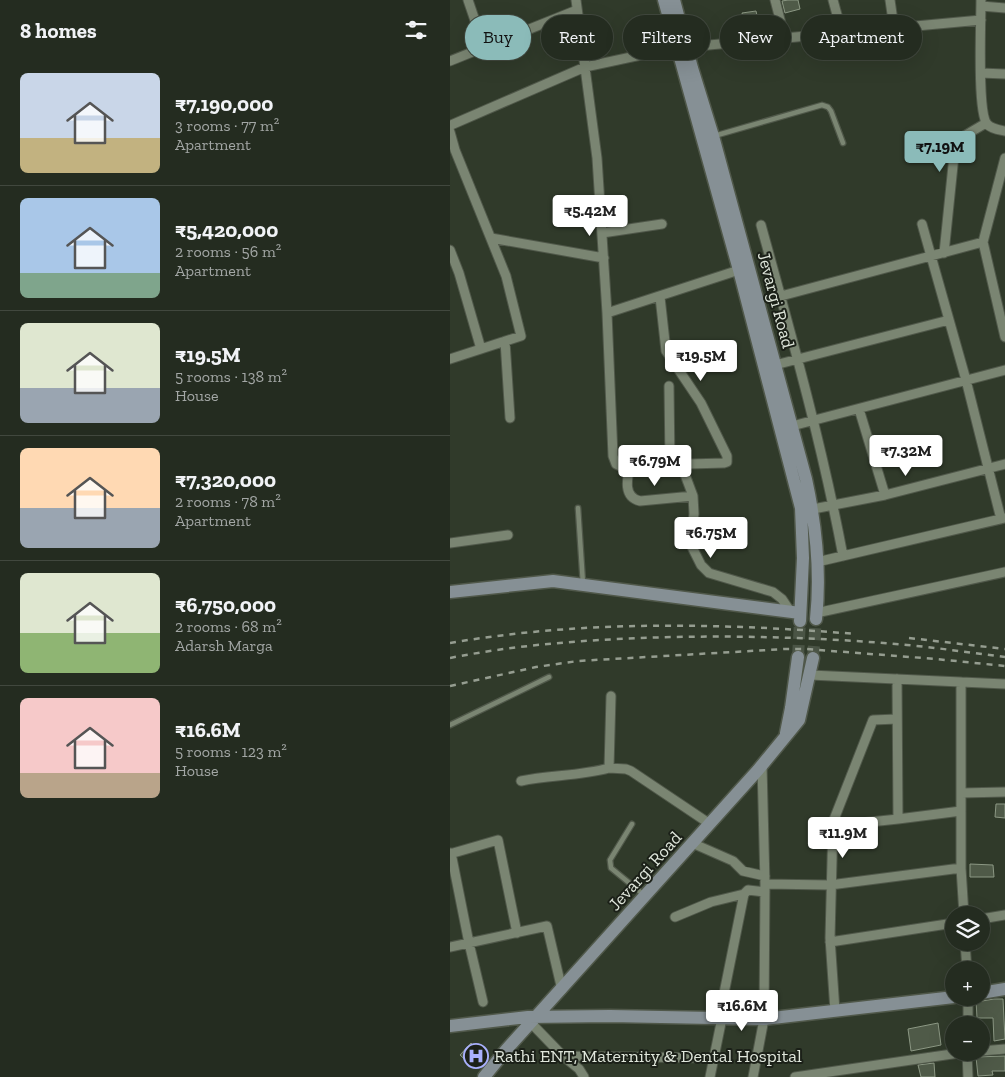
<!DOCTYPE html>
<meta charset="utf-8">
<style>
:root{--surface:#242c20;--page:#30382d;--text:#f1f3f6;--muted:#a3a7a5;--line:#41483e;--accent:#8bbbb9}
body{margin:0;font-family:"Zilla Slab",serif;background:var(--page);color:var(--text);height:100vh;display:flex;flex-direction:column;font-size:19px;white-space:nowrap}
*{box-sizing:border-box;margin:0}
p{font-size:16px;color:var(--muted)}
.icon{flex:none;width:28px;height:28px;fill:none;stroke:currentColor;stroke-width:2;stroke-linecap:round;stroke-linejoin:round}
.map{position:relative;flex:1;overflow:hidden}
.side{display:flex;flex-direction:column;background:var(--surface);width:450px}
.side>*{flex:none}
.banner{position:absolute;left:15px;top:15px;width:465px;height:45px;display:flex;gap:10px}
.controls{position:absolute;left:495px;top:906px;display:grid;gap:10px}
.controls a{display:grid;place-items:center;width:45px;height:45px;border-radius:50%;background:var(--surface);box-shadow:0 5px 20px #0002,0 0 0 1px var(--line);font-size:25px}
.price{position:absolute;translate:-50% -42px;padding:0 11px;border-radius:5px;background:#fff;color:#222;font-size:16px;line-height:32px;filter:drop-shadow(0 1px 2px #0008)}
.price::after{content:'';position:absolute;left:50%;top:30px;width:15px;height:11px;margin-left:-8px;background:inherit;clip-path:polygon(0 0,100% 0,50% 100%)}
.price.selected{background:var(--accent);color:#111}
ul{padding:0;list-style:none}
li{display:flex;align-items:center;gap:15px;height:125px;padding:0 20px}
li+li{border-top:1px solid var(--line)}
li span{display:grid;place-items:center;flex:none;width:140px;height:100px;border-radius:8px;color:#555}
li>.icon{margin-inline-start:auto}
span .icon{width:60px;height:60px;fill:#fffc;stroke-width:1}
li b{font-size:21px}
h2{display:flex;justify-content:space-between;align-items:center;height:60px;padding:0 20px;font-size:21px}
.tag{padding:0 18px;border-radius:22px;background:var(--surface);box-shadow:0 5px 20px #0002,0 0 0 1px var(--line);font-size:18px;line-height:45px}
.tag.selected{background:var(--accent);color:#111}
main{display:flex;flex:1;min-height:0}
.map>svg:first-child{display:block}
</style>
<main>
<section class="side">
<h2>8 homes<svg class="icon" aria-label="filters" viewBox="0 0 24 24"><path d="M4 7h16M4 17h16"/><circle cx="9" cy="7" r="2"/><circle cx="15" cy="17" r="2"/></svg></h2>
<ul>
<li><span style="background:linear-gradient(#c9d6e8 65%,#c2b280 0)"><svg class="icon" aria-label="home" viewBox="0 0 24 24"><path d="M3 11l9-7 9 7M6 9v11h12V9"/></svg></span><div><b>₹7,190,000</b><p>3 rooms · 77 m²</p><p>Apartment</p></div></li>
<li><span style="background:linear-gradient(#a9c7e8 75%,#7fa58c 0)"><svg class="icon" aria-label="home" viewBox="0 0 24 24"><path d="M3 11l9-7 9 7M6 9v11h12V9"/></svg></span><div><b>₹5,420,000</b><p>2 rooms · 56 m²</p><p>Apartment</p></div></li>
<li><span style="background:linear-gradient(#dfe7d0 65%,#9aa5b1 0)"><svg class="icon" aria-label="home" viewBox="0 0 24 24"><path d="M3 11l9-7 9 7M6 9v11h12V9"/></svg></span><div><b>₹19.5M</b><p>5 rooms · 138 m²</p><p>House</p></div></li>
<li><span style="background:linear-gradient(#ffd9b3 60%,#9aa5b1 0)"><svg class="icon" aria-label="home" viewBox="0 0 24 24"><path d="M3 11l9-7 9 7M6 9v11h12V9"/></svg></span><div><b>₹7,320,000</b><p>2 rooms · 78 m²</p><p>Apartment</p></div></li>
<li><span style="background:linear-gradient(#dfe7d0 60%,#8fb573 0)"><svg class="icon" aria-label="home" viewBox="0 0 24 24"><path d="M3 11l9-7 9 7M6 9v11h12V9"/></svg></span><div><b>₹6,750,000</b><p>2 rooms · 68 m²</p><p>Adarsh Marga</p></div></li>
<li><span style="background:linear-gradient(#f6c9c9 75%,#b9a48a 0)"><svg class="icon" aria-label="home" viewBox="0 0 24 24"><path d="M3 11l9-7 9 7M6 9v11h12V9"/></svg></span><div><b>₹16.6M</b><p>5 rooms · 123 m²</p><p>House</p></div></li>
</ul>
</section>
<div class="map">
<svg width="555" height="1077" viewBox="0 0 555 1077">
<rect width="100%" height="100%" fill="#303a2a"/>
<path fill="#4f5a48" stroke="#8c9884" d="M338,0H348L350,9L335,13L332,1Z
M306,11L311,34L296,35L292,13Z
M546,804H555V818L545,817Z
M520,864L543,865L544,877H520Z
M544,999H553L555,1039L544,1041L543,1018H527L526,1000L532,1001Z
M488,1023L491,1045L461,1051L458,1029Z
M21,1043L35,1056L24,1068L10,1055Z
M555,1056V1071H542L543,1075L528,1076L526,1057Z
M484,1063L485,1077H471L468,1065Z"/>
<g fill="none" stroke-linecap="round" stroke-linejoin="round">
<path stroke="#4a5445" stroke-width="12" stroke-dasharray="12 6" stroke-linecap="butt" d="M348,657L350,621
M363,658L366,619"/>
<defs>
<path id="lane" d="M264,136L372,105L378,107L381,111L393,143
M128,508L133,584
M0,725L99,677
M182,824L160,860L161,868L194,895"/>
<path id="street" d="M18,0L34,47
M126,0L147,158L157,313L289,270
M325,0L335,39
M383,0L392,33
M440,0L444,28
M531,0C531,20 527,112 537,124C541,129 550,130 555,131
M531,6L555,8
M237,47L531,20
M0,61L127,10
M531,73L555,74
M0,127L1,125L135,67L228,47
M0,132L5,150L56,276L71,336L0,359
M472,224L516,380L551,519
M311,225C341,334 372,444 393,556
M152,233L212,224
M41,238L154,258
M533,242L555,158
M0,250L9,273L31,349
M494,253L505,146L514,136L536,123
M331,296L533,242L555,337
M157,313L163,456L166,464L170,466L274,463L277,462V456L251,403L216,351L210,297
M55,341L60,418
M325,365L499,320
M219,386L220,465
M409,409L435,495
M342,426L555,370
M231,464L243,496L244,514L240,543L251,565L259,573L323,592L332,599L340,611
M180,465C177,479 173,497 190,501L243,496
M358,510L435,495L555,464
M0,543L58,535
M367,562L555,518
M366,613L555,572
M360,675L511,682V868L514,915
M511,682L555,684
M161,696L159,768L176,769L181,771L260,824
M71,781C100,775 130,776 159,768
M511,793L555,792
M448,819L511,811
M383,826L448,819L447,679
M242,843L283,861L293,871L315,876
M1,853L19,943L33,1002
M0,854L48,840L67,933
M315,884L380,885L511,868
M225,917L261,902L294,894
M531,919L555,915
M380,942L504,923
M515,942L517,970
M0,947L97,926L112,990
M385,1011L380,938L383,822L423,720L447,719
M269,1018L294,894L298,890L315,892
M81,1023L113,1056L129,1069L134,1077
M518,1025V998
M531,1051L555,1049
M517,1052L518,1077
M113,1056L264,1058
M260,1077L272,1018
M303,1077L314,1019L315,884L312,765
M345,1077L516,1052"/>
<path id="secondary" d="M214,0L289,270L351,508L353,558L350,621
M224,0L242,68L263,136L356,479C366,525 371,572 366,619
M0,592L103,581L350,613
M336,733L341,708L348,657
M531,993L555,989
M0,1026L78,1017L160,1016L314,1019L504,997
M34,1077L56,1050L308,770L349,720L363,658"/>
</defs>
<use href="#lane" stroke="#50584a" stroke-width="7"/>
<use href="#street" stroke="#50584a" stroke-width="11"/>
<use href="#secondary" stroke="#50584a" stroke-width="15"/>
<use href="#lane" stroke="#7a8572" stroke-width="4.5"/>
<use href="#street" stroke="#7a8572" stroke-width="9"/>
<use href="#secondary" stroke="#869095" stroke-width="12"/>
<path stroke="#959d90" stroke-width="2.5" stroke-dasharray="6 6" stroke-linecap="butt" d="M459,638L555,649
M0,643C133,620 272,623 406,634
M0,658C50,648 100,643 150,640C252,634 356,636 457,645C490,648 522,653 555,657
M0,686L86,667L128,661L335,649H356L486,659L555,666"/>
</g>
<defs>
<symbol id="hospital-ring" viewBox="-11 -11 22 22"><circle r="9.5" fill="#1b2018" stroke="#a9b0fc" stroke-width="1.5"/><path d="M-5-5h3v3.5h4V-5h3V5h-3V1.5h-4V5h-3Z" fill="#a9b0fc"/></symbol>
</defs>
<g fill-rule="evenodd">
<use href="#hospital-ring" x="12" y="1042" width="28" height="28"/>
</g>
<g text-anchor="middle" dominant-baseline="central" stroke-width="4" stroke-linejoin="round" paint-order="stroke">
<g font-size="18" fill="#dfe6db" stroke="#1b2018">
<text transform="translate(326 300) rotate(75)">Jevargi Road</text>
<text transform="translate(195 871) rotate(-48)">Jevargi Road</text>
</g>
<g font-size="18" fill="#dfe6db" stroke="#1b2018" text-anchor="start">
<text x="44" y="1056">Rathi ENT, Maternity &amp; Dental Hospital</text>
</g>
</g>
</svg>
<div class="controls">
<a><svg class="icon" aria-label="layers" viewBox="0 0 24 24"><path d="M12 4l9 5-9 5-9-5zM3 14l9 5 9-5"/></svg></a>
<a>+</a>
<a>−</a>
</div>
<b class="price selected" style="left:490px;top:173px">₹7.19M</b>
<b class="price" style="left:140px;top:237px">₹5.42M</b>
<b class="price" style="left:251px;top:382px">₹19.5M</b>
<b class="price" style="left:456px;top:477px">₹7.32M</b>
<b class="price" style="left:205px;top:487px">₹6.79M</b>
<b class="price" style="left:261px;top:559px">₹6.75M</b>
<b class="price" style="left:393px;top:859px">₹11.9M</b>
<b class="price" style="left:292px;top:1032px">₹16.6M</b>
<div class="banner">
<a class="tag selected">Buy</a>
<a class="tag">Rent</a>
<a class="tag">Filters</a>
<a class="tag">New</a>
<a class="tag">Apartment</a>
</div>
</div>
</main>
